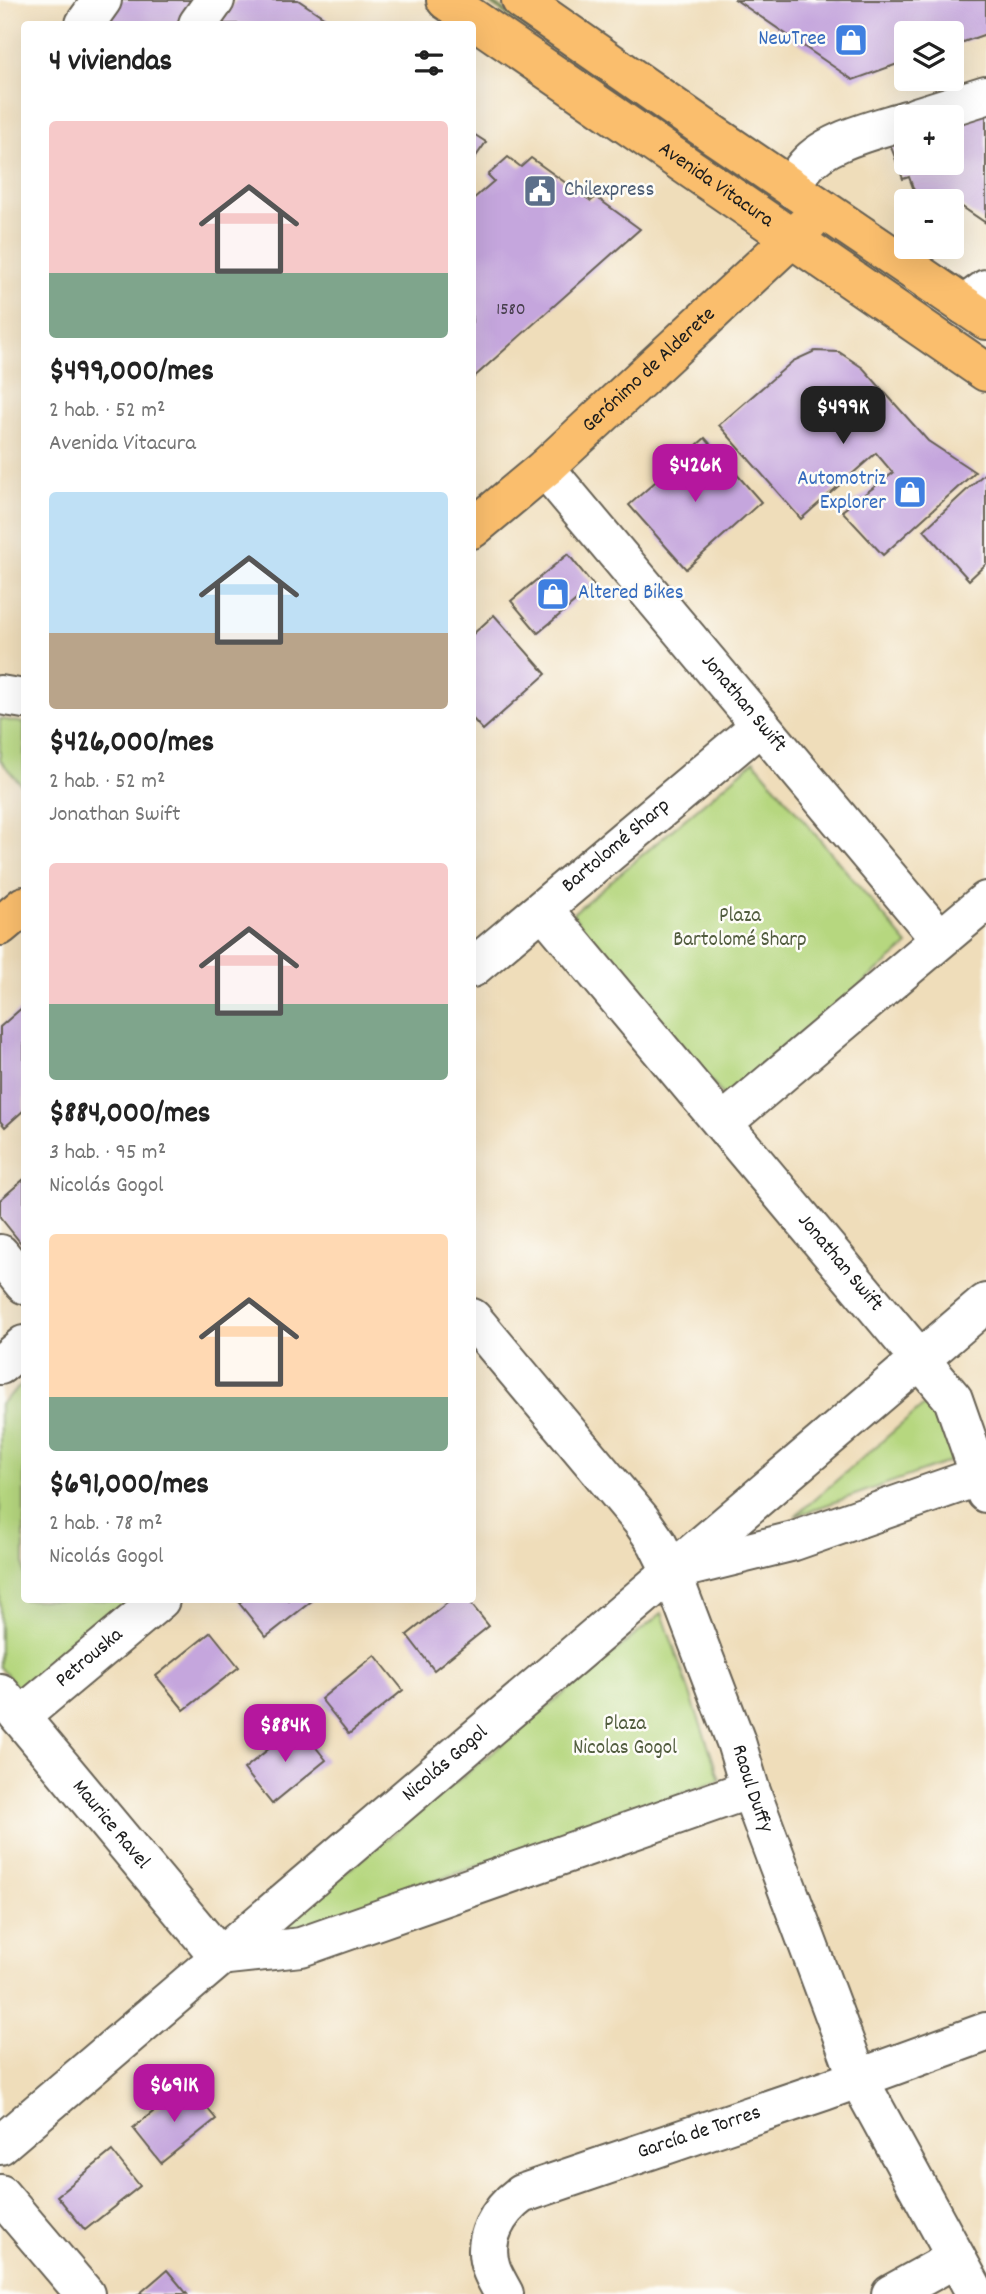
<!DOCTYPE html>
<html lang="es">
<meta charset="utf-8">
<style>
:root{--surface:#fff;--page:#f6f6f6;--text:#222;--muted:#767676;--accent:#b5179e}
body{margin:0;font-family:Dekko,sans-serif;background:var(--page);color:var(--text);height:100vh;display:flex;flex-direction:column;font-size:26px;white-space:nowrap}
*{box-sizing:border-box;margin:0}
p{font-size:23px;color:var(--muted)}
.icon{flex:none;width:38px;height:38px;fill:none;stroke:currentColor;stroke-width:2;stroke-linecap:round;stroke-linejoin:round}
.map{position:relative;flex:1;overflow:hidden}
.details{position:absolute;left:21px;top:21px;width:455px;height:1582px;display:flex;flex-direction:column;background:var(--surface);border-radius:7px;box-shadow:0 7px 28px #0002}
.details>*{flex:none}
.tools{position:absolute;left:894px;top:21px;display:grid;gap:14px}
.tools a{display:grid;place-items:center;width:70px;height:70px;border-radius:7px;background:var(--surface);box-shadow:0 7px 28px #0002;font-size:35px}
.price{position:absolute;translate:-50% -60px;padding:0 16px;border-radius:14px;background:var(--accent);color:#fff;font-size:23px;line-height:46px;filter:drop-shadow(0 2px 4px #0008)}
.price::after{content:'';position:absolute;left:50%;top:42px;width:21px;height:16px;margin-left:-10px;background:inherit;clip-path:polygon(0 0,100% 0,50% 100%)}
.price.on{background:#222;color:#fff}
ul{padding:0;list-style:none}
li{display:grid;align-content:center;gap:14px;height:371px;padding:0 28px}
li span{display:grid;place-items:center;height:217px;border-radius:7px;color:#555}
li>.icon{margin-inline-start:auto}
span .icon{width:126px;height:126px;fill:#fffc;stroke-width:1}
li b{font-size:30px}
h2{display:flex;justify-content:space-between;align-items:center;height:84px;padding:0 28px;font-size:30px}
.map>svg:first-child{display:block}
</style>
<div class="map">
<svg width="986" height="2294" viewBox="0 0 986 2294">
<rect width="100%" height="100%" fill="#fdfcf7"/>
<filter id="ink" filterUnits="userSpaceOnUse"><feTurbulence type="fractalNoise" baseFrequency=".0143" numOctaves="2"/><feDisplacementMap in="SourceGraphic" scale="14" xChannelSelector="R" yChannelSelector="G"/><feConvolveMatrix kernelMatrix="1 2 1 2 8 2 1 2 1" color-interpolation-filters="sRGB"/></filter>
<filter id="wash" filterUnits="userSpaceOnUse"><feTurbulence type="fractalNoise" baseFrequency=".00686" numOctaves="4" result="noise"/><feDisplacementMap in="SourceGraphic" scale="28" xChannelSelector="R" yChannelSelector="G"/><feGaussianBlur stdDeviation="1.57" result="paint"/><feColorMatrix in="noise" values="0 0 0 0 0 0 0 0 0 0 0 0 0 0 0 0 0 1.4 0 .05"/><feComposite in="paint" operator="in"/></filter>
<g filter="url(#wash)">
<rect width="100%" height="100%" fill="#efddba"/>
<path fill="#b6d77f" stroke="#697a4e" stroke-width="2" d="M485,0H489L718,155L714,159Z
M0,719L24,723V788L0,760Z
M754,761L908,945L726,1099L572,914Z
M24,1383V1600H141L26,1698L0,1667V1404Z
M938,1393L960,1458L795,1516Z
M662,1613L720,1780L260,1943Z"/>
<g id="blocks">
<path fill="#c5a6dd" d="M118,0H201L183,24H101Z
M236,0H298L334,24H219Z
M736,0H986V34L952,46V33H906V61L853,80Z
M986,111V223L952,200L918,201L909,177L903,179L890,144L906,138V163H952V122Z
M472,133L486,142L472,162Z
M508,157L521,167L531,158L591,201L596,197L640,229L472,379V200L494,181L488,175Z
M815,351L839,352L863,368L928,441L975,472L883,555L842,511L893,473L876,453L801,519L719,425L793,361Z
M705,438L761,502L686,569L629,505Z
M986,472V564L969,580L924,530Z
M568,554L594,586L538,633L511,601Z
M494,615L546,674L483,730L472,718V635Z
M24,1006V1110L5,1127L0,1121V1027Z
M24,1179V1247L0,1217V1200Z
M243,1600H313L266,1637L239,1603Z
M451,1600H468L489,1626L434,1670L407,1635Z
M211,1632L239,1667L184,1710L156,1676Z
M375,1655L403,1690L349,1734L321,1699Z
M298,1725L326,1760L272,1804L244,1769Z
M188,2084L216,2119L161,2163L133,2128Z
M112,2151L140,2186L85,2230L57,2196Z
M167,2270L187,2294H139Z"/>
</g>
</g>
<g filter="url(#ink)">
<use href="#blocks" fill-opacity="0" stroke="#666053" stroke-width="2"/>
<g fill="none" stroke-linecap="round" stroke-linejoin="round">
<defs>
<g id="minor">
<path d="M85,24L102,0"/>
<path d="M198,24L215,0"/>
<path d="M916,117L986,95"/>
<path d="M793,189C796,182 799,175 803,169C823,141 875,130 906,120"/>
<path d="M964,305L986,289"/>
<path id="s1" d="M545,468L940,939"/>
<path d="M0,695L24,699"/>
<path id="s2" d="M543,909L953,1399L986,1493"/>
<path id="s3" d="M472,968L761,725"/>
<path d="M723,1123L986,901"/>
<path d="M0,1254L24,1284"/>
<path id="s4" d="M472,1318L641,1520L657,1543L671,1571L736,1742L750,1789L858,2078L976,2294"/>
<path d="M0,1365L24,1345"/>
<path d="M680,1569L794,1541L980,1476"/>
<path id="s5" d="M0,1693L219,1956L301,1947L750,1789"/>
<path id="s6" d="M20,1717L160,1600"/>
<path id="s7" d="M0,2145L986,1303"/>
<path d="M0,2194L85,2294"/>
<path id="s8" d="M504,2294C500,2286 494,2277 491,2268C481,2239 498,2211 521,2194L824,2091L986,2032"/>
<path d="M891,2294L956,2258"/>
</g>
<g id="major">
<path id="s9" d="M446,0L986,372"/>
<path d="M521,0L714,135L986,320"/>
<path id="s10" d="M472,529L545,468L809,222"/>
<path d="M0,926L24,906"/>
</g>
</defs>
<use href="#minor" stroke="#666053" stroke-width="42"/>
<use href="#major" stroke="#666053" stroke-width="42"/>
<use href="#minor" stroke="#fff" stroke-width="38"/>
<use href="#major" stroke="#fabe6d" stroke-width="38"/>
</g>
</g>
<defs>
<symbol id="shop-square" viewBox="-11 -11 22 22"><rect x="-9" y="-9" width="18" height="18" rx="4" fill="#3f7fe0" stroke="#fdfcf7"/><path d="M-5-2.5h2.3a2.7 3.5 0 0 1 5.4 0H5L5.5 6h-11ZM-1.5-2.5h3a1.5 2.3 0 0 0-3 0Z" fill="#fff"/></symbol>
<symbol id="civic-square" viewBox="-11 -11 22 22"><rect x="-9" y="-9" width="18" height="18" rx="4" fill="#5c6f8a" stroke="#fdfcf7"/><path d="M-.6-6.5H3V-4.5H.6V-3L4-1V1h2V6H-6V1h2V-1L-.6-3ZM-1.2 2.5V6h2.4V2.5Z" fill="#fff"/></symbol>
</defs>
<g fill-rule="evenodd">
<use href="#shop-square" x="832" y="21" width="38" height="38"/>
<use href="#civic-square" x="521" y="172" width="38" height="38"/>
<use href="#shop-square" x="891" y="473" width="38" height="38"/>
<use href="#shop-square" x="534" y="575" width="38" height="38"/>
</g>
<g text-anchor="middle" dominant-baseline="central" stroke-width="5" stroke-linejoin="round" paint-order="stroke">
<g font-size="18" fill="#463e4c">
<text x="511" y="310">1580</text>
</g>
<g font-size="21" fill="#366cbe" stroke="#fdfcf7" text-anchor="end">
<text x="826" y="40">NewTree</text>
<text x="886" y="480">Automotriz<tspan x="886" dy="24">Explorer</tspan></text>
<text x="578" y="594" text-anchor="start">Altered Bikes</text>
</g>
<g font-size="21" fill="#1c1c1c" stroke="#fdfcf7">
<text stroke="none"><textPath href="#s9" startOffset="327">Avenida Vitacura</textPath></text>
<text stroke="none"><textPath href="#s10" startOffset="238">Gerónimo de Alderete</textPath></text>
<text stroke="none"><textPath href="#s1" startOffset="308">Jonathan Swift</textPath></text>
<text stroke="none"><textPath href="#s3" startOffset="189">Bartolomé Sharp</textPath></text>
<text stroke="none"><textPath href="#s2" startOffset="462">Jonathan Swift</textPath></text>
<text stroke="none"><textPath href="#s6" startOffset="91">Petrouska</textPath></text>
<text stroke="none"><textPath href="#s7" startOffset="586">Nicolás Gogol</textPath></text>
<text stroke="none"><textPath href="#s4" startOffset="555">Raoul Duffy</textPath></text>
<text stroke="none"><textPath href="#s5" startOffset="172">Maurice Ravel</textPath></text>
<text stroke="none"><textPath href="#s8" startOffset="303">García de Torres</textPath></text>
</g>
<g font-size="21" fill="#4e5e75" stroke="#fdfcf7" text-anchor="start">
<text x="564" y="191">Chilexpress</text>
</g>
<g font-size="21" fill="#525d3f" stroke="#fdfcf7">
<text x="740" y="917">Plaza<tspan x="740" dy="24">Bartolomé Sharp</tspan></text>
<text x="625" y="1725">Plaza<tspan x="625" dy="24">Nicolas Gogol</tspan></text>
</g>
</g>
</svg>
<div class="tools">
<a><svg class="icon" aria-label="layers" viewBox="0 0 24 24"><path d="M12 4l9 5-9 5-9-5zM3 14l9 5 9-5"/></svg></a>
<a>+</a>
<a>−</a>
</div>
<b class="price on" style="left:843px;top:446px">$499K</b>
<b class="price" style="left:695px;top:504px">$426K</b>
<b class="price" style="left:285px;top:1764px">$884K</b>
<b class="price" style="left:174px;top:2124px">$691K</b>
<section class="details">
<h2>4 viviendas<svg class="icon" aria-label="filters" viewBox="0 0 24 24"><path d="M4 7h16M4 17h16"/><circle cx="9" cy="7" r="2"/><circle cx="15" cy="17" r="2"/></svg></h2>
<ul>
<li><span style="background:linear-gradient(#f6c9c9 70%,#7fa58c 0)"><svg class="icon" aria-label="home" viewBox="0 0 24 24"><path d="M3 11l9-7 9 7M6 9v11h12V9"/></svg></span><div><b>$499,000/mes</b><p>2 hab. · 52 m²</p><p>Avenida Vitacura</p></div></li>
<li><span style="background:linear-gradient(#bfe0f5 65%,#b9a48a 0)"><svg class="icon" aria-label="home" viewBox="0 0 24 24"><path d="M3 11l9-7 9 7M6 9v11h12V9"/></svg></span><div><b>$426,000/mes</b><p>2 hab. · 52 m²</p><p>Jonathan Swift</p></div></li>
<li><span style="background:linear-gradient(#f6c9c9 65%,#7fa58c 0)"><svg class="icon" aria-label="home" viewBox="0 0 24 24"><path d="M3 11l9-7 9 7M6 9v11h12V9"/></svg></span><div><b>$884,000/mes</b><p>3 hab. · 95 m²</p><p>Nicolás Gogol</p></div></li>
<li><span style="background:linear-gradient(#ffd9b3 75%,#7fa58c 0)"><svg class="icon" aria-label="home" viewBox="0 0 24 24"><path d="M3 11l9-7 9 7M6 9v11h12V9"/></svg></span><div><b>$691,000/mes</b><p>2 hab. · 78 m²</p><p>Nicolás Gogol</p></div></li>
</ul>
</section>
</div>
